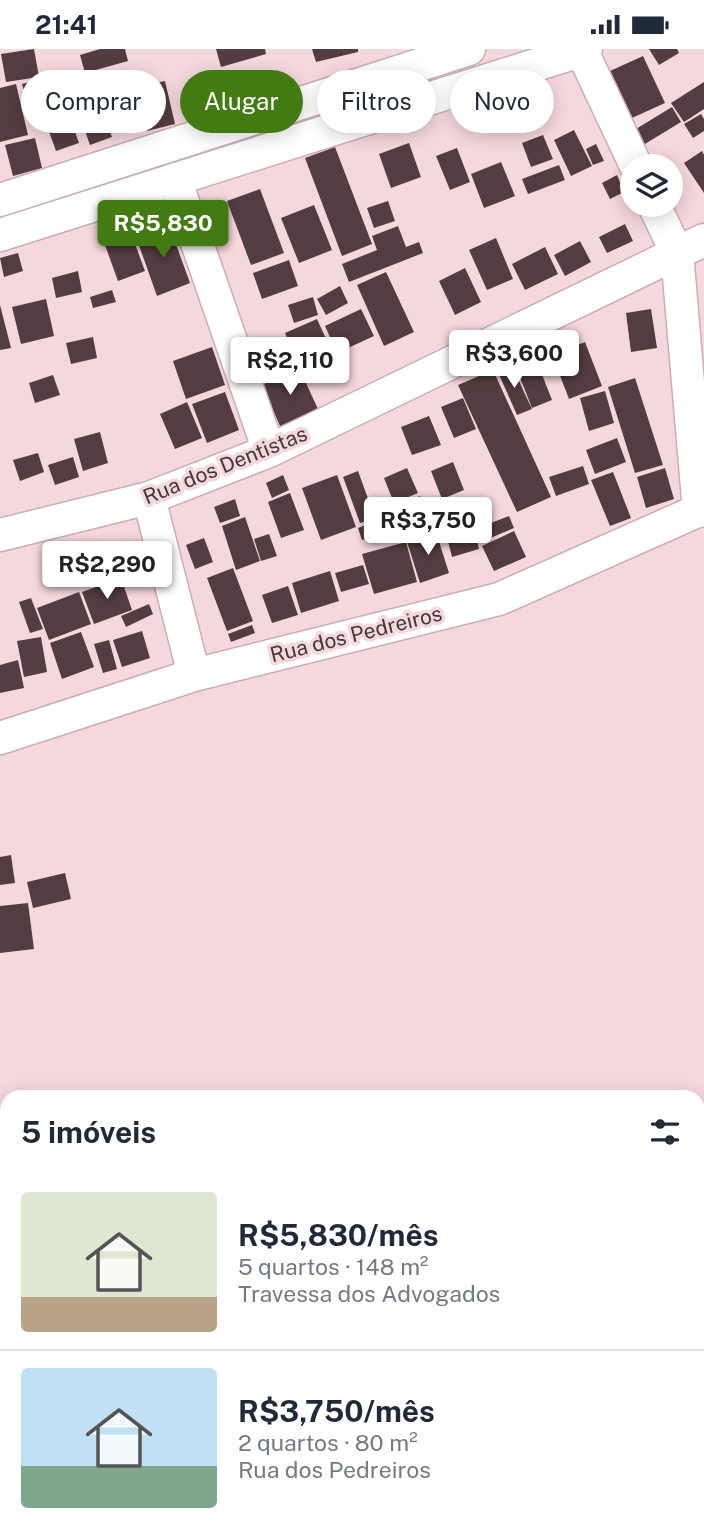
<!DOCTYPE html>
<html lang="pt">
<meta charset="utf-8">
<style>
:root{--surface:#fff;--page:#f6f6f7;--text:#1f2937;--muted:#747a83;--line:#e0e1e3;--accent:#427b12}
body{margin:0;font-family:"Public Sans",sans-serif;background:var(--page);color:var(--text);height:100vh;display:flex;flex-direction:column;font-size:26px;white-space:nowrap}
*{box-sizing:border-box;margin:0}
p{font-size:23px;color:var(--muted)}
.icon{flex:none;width:38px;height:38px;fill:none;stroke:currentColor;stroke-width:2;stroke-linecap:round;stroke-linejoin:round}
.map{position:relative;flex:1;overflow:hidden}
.panel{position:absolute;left:0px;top:1041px;width:705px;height:450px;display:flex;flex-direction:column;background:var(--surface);border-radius:21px 21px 0 0;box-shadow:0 4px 18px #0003}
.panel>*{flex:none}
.top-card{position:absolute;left:21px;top:21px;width:663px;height:63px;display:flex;gap:14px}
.fabs{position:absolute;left:620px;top:105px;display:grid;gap:14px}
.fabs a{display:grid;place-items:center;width:63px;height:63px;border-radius:50%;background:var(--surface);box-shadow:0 4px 18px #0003;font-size:35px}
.price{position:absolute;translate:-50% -60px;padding:0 16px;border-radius:7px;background:#fff;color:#222;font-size:23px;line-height:46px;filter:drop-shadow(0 2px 4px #0008)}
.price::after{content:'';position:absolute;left:50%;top:42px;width:21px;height:16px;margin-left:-10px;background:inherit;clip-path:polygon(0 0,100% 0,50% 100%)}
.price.selected{background:var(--accent);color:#fff}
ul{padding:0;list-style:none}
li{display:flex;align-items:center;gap:21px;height:175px;padding:0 21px}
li+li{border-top:2px solid var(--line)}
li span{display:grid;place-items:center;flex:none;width:196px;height:140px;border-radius:7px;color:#555}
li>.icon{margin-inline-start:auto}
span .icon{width:84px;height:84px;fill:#fffc;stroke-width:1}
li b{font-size:30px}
h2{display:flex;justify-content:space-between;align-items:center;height:84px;padding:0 21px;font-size:30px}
.tag{padding:0 24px;border-radius:32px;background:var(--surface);box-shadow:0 4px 18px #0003;font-size:24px;line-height:63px}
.tag.selected{background:var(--accent);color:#fff}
.status{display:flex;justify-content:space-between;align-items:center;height:49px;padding:0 35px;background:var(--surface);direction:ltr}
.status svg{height:19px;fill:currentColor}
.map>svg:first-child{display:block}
</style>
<div class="status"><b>21:41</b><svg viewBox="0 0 49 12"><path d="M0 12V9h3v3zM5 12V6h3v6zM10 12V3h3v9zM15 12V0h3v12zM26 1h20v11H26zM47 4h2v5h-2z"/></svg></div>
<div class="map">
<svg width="704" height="1490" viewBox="0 0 704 1490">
<rect width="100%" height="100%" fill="#f5d8de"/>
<path fill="#543d42" d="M34,0L39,28L6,33L1,5Z
M100,0H125L128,12L85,24L80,6Z
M216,0H265L266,5L221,18Z
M312,0H358V3L316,13Z
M649,0H677L679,4L659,16Z
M643,7L665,54L632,69L610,22Z
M57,26L66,57L31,66L22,35Z
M222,27L229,54L193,64L186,37Z
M92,31L112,88L90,96L70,39Z
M165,32L175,75L147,82L136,38Z
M704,33V60L684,73L671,54Z
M16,35L28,86L0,93V39Z
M66,58L79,94L56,102L43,66Z
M672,58L681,73L640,98L631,83Z
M701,65L704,70V82L693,89L684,75Z
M574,81L592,117L571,127L554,91Z
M543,86L553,110L531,118L522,94Z
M35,89L42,119L13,127L5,96Z
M409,94L421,128L391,139L379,105Z
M596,95L604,112L593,116L586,100Z
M335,98L372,195L342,207L305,109Z
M457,99L470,133L450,141L436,107Z
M702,102L704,106V144L684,114Z
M501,113L515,147L484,159L471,125Z
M559,116L565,131L528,145L522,130Z
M617,126L624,143L610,150L602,134Z
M260,140L284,204L251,216L227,152Z
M388,152L395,172L374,179L367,159Z
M314,156L332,201L299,214L281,169Z
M625,175L633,192L607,204L599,188Z
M128,176L145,222L118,232L101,185Z
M169,176L190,234L157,247L136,188Z
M398,177L406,198L419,193L423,204L349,233L342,215L377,201L372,187Z
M496,189L513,230L487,241L469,201Z
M580,192L591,213L565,227L554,206Z
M545,198L558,225L525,241L512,215Z
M18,204L23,222L4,228L0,209Z
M289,211L298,237L262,250L253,224Z
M465,219L481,253L455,266L439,232Z
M78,222L82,243L56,249L52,229Z
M386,223L414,283L384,297L357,236Z
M340,237L348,254L326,266L317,250Z
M112,241L116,253L93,259L90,248Z
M313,248L318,266L294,274L288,256Z
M46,250L54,287L21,295L12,258Z
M0,256L11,299L0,301Z
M361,260L374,287L337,304L325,277Z
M651,260L657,299L631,303L626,264Z
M317,270L333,305L300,319L285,284Z
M93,288L97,309L71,315L66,294Z
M585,293L602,337L569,350L552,306Z
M212,298L225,336L186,350L173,312Z
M511,315L532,360L517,366L497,321Z
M539,318L552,351L532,359L519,326Z
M299,319L318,360L280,377L262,336Z
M493,321L551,448L517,463L458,336Z
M53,326L60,346L35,354L29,334Z
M635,329L663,416L635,424L608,338Z
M605,342L614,374L589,382L580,349Z
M225,343L239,381L207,394L192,355Z
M463,349L476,380L454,389L441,358Z
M187,353L202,389L175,400L160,365Z
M429,367L441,396L412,406L401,378Z
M100,383L108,414L83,422L74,390Z
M617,389L626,413L595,425L586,401Z
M38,404L44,423L20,432L13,411Z
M73,408L79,428L55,436L48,416Z
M453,413L464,441L442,450L431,422Z
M583,417L589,435L556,447L549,428Z
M407,419L418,444L394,454L384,429Z
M665,419L674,450L646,459L637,428Z
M358,422L375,469L360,474L343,428Z
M613,423L631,469L610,477L591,431Z
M283,426L289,441L272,449L266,434Z
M337,426L356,478L321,491L302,439Z
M290,444L304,481L281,489L268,453Z
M420,447L426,460L403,470L397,457Z
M452,448L458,461L435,471L429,458Z
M235,450L240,467L220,474L214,458Z
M509,467L514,479L483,492L478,479Z
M245,468L260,512L236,521L222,477Z
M374,473L379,486L362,491L358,479Z
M474,480L479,500L452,508L447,488Z
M514,482L526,508L494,522L482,497Z
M436,483L449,524L420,534L407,493Z
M269,485L277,507L261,512L254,490Z
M204,489L213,513L195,520L186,496Z
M406,493L417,533L374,545L362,505Z
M363,516L369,535L341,543L335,524Z
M233,519L253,572L227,582L207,529Z
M330,522L339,552L301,564L292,534Z
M121,529L132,561L94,575L82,543Z
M288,537L298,566L272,574L262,546Z
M79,543L91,575L49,591L37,559Z
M31,549L43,580L30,584L19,553Z
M149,555L153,565L126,578L121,567Z
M252,576L255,584L231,593L228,585Z
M142,582L150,609L122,618L113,591Z
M81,583L94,618L62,630L50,594Z
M41,588L47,623L24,628L17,592Z
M109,591L117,620L103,624L94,595Z
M18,611L24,639L0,644V616Z
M11,806L15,834L0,836V808Z
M65,824L71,850L33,859L27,833Z
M28,854L34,900L0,904V857Z"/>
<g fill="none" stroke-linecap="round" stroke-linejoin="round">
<defs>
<path id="minor" d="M581,0L636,117
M175,130L269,402
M0,151L469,0
M654,156L677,204L699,462
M0,186L586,0
M149,449L194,626
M0,486L149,449L269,402L704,191
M0,689L194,626L499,550L704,459"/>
</defs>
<use href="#minor" stroke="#caaeb5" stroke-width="35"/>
<use href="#minor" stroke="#fff" stroke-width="32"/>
</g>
<g text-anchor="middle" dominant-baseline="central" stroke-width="7" stroke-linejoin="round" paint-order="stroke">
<g font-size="21" fill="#423739" stroke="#f5d8de">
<text transform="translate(225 416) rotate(-22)">Rua dos Dentistas</text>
<text transform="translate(356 585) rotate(-14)">Rua dos Pedreiros</text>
</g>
</g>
</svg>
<div class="fabs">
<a><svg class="icon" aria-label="layers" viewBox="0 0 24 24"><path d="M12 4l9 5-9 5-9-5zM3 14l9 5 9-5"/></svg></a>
</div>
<b class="price selected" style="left:163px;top:211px">R$5,830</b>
<b class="price" style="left:514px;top:341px">R$3,600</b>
<b class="price" style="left:290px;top:348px">R$2,110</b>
<b class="price" style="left:428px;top:508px">R$3,750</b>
<b class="price" style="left:107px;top:552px">R$2,290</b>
<div class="top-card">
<a class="tag">Comprar</a>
<a class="tag selected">Alugar</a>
<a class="tag">Filtros</a>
<a class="tag">Novo</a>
</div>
<section class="panel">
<h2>5 imóveis<svg class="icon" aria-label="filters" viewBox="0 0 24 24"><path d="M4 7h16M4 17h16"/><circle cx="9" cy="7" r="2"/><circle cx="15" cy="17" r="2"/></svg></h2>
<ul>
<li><span style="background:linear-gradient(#dfe7d0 75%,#b9a48a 0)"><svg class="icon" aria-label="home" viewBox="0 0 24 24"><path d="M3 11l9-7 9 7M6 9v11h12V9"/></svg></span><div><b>R$5,830/mês</b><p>5 quartos · 148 m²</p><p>Travessa dos Advogados</p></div></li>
<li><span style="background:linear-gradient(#bfe0f5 70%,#7fa58c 0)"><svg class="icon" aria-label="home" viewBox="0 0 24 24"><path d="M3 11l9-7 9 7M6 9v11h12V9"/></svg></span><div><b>R$3,750/mês</b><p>2 quartos · 80 m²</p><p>Rua dos Pedreiros</p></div></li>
</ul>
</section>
</div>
